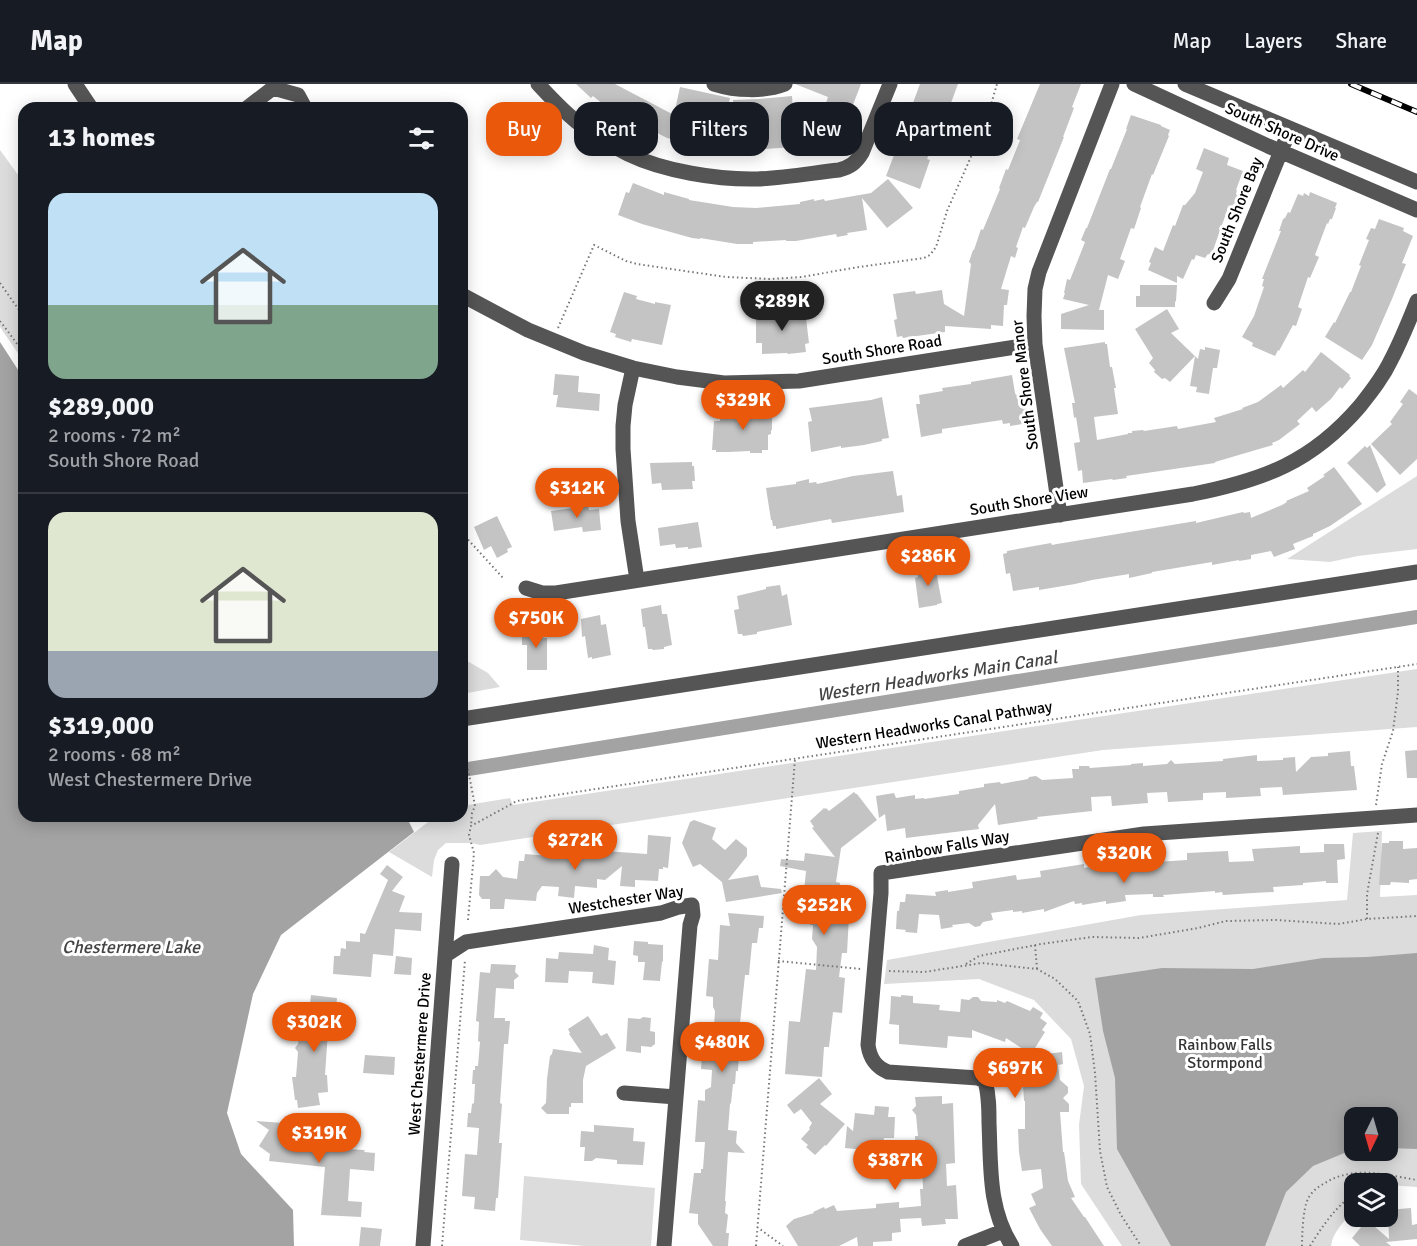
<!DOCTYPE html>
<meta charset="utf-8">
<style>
:root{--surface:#171b24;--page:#242831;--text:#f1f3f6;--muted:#9ea1a6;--line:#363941;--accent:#ea580c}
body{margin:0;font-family:Signika,sans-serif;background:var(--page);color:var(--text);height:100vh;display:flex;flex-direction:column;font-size:22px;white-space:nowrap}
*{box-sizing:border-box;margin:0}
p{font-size:20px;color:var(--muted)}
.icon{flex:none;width:33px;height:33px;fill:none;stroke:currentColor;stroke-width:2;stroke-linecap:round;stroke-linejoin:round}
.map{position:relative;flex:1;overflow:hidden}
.sheet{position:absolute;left:18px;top:18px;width:450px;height:720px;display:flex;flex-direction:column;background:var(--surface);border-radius:18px;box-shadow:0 3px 15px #0003}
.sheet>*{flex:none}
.hud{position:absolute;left:486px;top:18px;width:570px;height:54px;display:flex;gap:12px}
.needle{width:39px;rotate:185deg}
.controls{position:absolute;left:1344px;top:1023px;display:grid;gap:12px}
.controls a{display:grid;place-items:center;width:54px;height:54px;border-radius:12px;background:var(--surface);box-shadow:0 3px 15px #0003;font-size:30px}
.price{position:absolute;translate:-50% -51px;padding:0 14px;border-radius:21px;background:var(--accent);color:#fff;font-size:20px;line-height:39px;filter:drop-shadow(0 2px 3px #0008)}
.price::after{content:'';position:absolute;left:50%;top:36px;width:18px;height:14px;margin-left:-9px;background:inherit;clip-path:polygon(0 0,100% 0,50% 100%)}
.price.active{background:#222;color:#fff}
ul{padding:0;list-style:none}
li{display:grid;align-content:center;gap:12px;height:318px;padding:0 30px}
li+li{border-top:2px solid var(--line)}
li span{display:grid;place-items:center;height:186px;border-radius:18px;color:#555}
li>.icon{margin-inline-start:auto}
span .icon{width:108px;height:108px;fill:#fffc;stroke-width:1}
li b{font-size:26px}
h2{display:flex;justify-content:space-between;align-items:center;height:72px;padding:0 30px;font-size:26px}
.pill{padding:0 21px;border-radius:18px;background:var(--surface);box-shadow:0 3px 15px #0003;font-size:21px;line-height:54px}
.pill.active{background:var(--accent);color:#fff}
header{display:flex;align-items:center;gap:36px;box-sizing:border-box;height:84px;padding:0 30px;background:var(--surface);border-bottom:2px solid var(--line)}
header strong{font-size:28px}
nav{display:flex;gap:33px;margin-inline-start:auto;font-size:21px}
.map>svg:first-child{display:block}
</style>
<header>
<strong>Map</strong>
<nav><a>Map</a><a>Layers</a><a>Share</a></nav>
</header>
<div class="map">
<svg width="1417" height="1162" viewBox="0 0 1417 1162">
<rect width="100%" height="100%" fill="#fff"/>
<path fill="#dcdcdc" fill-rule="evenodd" d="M0,66L24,99V278L0,243Z
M1417,392V465L1358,472L1330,478L1287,475Z
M462,574L488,589L500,603L462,610Z
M1417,585V643L1103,666L480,761L472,759H446L438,766L434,776L432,793L389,768L436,732H462V722L510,714L513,721Z
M1382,747L1380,813L1417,811V1103L1388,1101V1100H1354V1126C1345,1137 1333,1147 1331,1162H1122L1081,1100L1079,1041L1084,1002L1071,955L1034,916L979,895L884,900L887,876L1141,831L1347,816L1353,749ZM1354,1034H1388V1066H1354Z
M524,1092L655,1104L651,1162H585L520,1156Z"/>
<path fill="#a3a3a3" d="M0,258L24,295V732H406L414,748L281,851L253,910L227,1029L241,1070L293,1126L294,1162H0Z
M1417,869V1065L1388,1064V1034H1354V1065L1313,1082L1286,1108L1265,1162H1171L1117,1065L1115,994L1103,947L1095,894L1162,884L1253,885L1323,874L1367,873Z"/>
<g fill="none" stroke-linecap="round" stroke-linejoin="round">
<path stroke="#a3a3a3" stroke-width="14" d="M462,686L1417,533"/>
</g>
<path fill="#c4c4c4" d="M576,0H615L674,31L680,3L730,14L718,66L667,54L604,21L593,12L591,14Z
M795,0H861L849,31L846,29L845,33L842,31L839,38L828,34L831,28L824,25L828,13Z
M920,0H958L938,54H936L927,75L930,76L920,105L886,92L899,58L895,57L905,34L907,35Z
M1040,0H1081L1072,23L1074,24L1063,53H1064L1038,118H1037L1034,123L1025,144L1023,143L1016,163L1018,164L1015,174L1011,172L1001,205L1009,206L1007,221H1004L1003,242L991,241V245L945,242V248L903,254L902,252L897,253L894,236L897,235L893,210L915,207L916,210L942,206L944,220L964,232L971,180L969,178L973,166H974L981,145L983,146L1000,105L999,104L1006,85L1008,86L1020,56L1017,55Z
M792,12L794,40L807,39V46L820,45L821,61L736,67L733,16L759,15Z
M1131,31L1161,41V42L1170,46L1168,51L1169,52L1153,91L1152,90L1140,123L1141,124L1134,145L1131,144L1120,175L1125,177L1118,195L1108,191L1099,226H1104V246L1061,245V230L1089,221L1063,215L1065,209H1064L1067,195L1070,196L1085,158L1081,156L1086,144H1087L1110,85H1111L1127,45H1126Z
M1204,64L1229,74L1227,81L1243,87L1236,106H1237L1236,110L1238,112L1233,126L1228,124L1211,172L1208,170L1205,174L1196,171L1194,176L1192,175L1183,195L1177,192V199L1148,186L1151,179L1149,178L1155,163L1163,167L1173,141L1175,142L1183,121H1185L1195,109L1203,88L1196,85Z
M888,95L913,124L887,144L862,114L867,146L847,149L848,151L837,153L836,150L796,157H786V156L753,158V160H737L700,154V155L692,154L642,140L618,131L626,108L629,109L633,99L664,111V108L689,115V116L733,123L756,124L800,120V118L814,115V117L824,115L825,117L871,109Z
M1310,108L1337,119L1335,124H1336L1332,135H1330L1328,140L1327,139L1315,171L1319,173L1310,194L1308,193L1298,223L1302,225L1296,242L1293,241L1279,267L1278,266L1275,272L1252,262L1253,259L1242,253L1254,232L1264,203L1262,202L1264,195H1262L1281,147H1279L1283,135L1285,134L1288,128L1290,129L1298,110L1303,112L1304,109L1309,112Z
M1379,135L1404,144L1403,147L1413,152L1402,179L1406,180L1392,215L1372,261L1362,276L1325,253L1334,238L1335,239L1350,208H1351L1361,182L1359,181L1369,156L1366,155L1371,144L1375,145Z
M1140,201H1177L1176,217L1175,218V223H1136V212H1140Z
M624,208L637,212L636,215L655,220V218L671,221L662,261L632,255L631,258L615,253L616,250L610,248Z
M1167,225L1179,245L1171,249L1198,275L1200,265L1205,266V263L1220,266L1217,284H1213L1209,310L1196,308L1197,303L1190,302L1195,272L1170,298L1165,294L1162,295L1154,288L1155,286L1149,279L1153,274L1135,245Z
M805,226L809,259L805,260L806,268L788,270L787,269L762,270V259H756V230L781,229Z
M1105,258V260H1107L1110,283H1112L1116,304H1114L1118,330L1094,333L1097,356L1128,350V349H1132V347L1143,346L1144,347L1177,342L1178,345L1216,338L1214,334L1243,325L1242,324L1258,318L1281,301L1283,304L1303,286L1305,288L1321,268L1350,291L1349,292L1351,294L1342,305L1340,303L1331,315L1316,328L1312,323L1297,337L1300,340L1279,356L1272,359L1273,361L1215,378V379L1126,392L1127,394L1113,396L1112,395L1083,399L1082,386L1078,387L1074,359L1080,358L1076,333L1074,334L1072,319H1075L1064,264Z
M555,290L579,292L578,308L600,310L599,327L556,323L558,311H553Z
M1012,291L1015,309L1016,311L1024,309L1029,339L1010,342V339L1003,340L1002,336L942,345V349L921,353L916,320H920L919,311L943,307L942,304L971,300V298Z
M1409,305L1417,311V375L1400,391L1371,360L1392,340L1390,338L1403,320L1400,318Z
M882,313L889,354L882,355V357L864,361L841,364V362L811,368L808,338L812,337L809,324L871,316Z
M726,324L741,326L772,325V346H771V350L768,351V366H762V369H750V367L728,368H716V366H712L714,337H720V326H726Z
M1370,361L1386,401L1377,409L1347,379L1365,362L1367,364Z
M692,378V382H694L695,397H692L693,405L662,406L661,399L652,400L650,379Z
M1334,383L1362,420L1330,442L1313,450V452L1293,460L1295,465L1274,473L1271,467L1251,471V475L1239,477V476L1212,481V478L1152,488V489L1129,494V490L1092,496L1075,500L1039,506V503L1013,507L1010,489L1006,490L1003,470L1007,469V467L1051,459L1052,461L1057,460L1196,437V439L1243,428L1244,429L1250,428L1251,434L1282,421L1287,418L1286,417L1309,407L1307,404L1325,392L1323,391Z
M893,387L897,412L902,411L904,428L832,439L831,435L776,445V442H773L772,436H771L766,404L796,400V398L809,395V399L816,398L817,400L853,392Z
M588,422L589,426L599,425L601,446L583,448L582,443L554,447L551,427Z
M497,432L512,463L507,465L508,468L497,474L491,462L484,466L474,443Z
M698,438L702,463L688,465V463L676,464L675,460L660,462L658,444Z
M929,480L930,482L935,481L942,519L937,520V521L919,524L915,494L918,493L916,483Z
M780,501L782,512L787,510L792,541L757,548V550L743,552L742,550H738L734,526L739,525L737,512L766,505V503Z
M661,521L662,530H667L672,561L664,563V565L653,566L652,565H648L645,543H643L641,525Z
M600,531L601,541L606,540L611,571L592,575V573L588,574L585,552L582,553L581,535Z
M529,544H543V554H547V586H527V561H522V546H529Z
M1417,666V694H1407L1405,667Z
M1350,667L1351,682H1354L1357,706L1283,711L1282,703L1260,704L1261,712L1226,714V708L1203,709V716L1168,718L1167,708L1147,709L1148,719L1112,722L1111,712L1091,713L1092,727L1037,733L1038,735L998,741L995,720L978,741L979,745L906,754L905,744L887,747L885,730L879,734L876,712L894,709L896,714L915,711V715L924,714V715L959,710V707L984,703V700L1000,698L1001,700L1028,695L1029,693L1036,692L1042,696L1073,694L1072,685H1079V682H1089L1090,684L1131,681V680L1143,679V682L1167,680L1171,676L1175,680L1223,677V675L1257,671V677L1283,676V674L1295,673L1296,688L1311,673L1328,672V669Z
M854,708L856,710H857L877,736L841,764L836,798L840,799L838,825L840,826V831L849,832L847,869H842L839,893L845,894L842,929L833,928L829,963H824L822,993L785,990L789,937L800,938L806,885L816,886L817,863L812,855L813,841H810L812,817H806L807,808H804L806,787L780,782L781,775L804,777L805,769L835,773L812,744L814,743L810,737L824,724L825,725L826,724L829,727Z
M694,736L716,744L712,755L725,766L736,755L747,764V772L728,796L758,791L761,803L781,805L782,809L726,818L722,798L700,780L693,783L682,759L690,738Z
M648,751L671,753L668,784L663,783V785H659L658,797L635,796V803L620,802L622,782L605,796L597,795V804L575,802L574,814L558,812L559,803L542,802L537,809L536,817L505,815L504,825H490V815H482L479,811L480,792H489L496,785L503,793L517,795L519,777H524L525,770L550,772V765L558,766L559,760L605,764V767L647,770Z
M1389,757H1403V765L1417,764V795L1409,796V799L1391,798L1390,801H1379L1382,759H1389Z
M1324,760H1344L1345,775L1337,776L1338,799H1326V797L1303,799V801L1273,803L1274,808L1253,809L1223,811L1222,808L1215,809V807L1163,811L1164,813H1153V810L1125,811L1126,817L1106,820V817L1082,821V819L1075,820L1074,817L1044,828V825L1022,829V827L1013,828V826L991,829L993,836L983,838L980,842L975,843L969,839L952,841L953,843L941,845L939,831L919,830L917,849L905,848L906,846L896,845L897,827H899L900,818H905L906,810L936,812L935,808L948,806V808L973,804L972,798L1016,791L1017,796L1041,793L1040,787L1084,780V784L1089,783V784L1111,781L1110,776L1143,772L1142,771H1155L1156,778L1187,776V769L1228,767L1229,778L1254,777L1252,765L1300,762V769L1324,768Z
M387,781L403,793L392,807L405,812L399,828L422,829L421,847L395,845L393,872L373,870L371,893L333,890L334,872H340L341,864L346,865V857L360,858V849L365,850L388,796L380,790Z
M728,829L764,832L763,844H759L757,859H752L749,891H745L740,939L743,942V946L740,949L738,987H736L735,1000H733L731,1019L730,1020L728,1046L737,1047L736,1059L745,1069L728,1068L725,1117H726L725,1129L728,1131L726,1149H729L728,1162H713L698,1140V1130L689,1129L694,1089H701V1085H703L705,1058H695L698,1016L705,1017V1006L711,1003L712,986L701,985L704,942L714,943L715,927L713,923V913L706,912L709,875L718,876L720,841L730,842Z
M634,857L648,858V860L663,861V877L662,878L660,897L643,896L645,878H638V872L633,871Z
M594,861L609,864L608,876L616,877L614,901L592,899L593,888L569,887L568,899L545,898L546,874L558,875L559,868L593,870Z
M396,872L412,874L411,891L394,890Z
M491,880L516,881L515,888L519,892L514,896V905L496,904L494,934H505V937H510L508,960H504L502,991L500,1019L502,1020L499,1059H502L498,1114H496L495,1127L474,1125L475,1113L462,1112L465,1070L477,1071L479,1044L467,1043L468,1029H471L472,1020L474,1019L475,1000H472L473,986H475V982H478L480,958L478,957L479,938L476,937L480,888L490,889Z
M311,911L337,914L335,932H329L325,991H327L328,1008L318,1009L320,1021L298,1024L297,1016H295L292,993H296L298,968L295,964L298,960L300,945L307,946Z
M901,911L913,912V919L940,921L939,926L960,928L961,915L969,916L973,913H978L981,917L997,918V916L1005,919L1007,917L1030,927L1033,923L1043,929L1040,934L1047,939L1042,946L1045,948L1030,972L1062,968L1063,980L1058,981L1060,996L1068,1003V1009L1063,1014L1069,1020V1028H1060L1063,1068H1064L1065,1075L1068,1097L1075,1113L1071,1114L1084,1133H1085L1104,1162H1052L1040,1145L1029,1124L1036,1121L1031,1110L1043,1104L1041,1085L1022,1087L1019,1068L1018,1045H1025V1017H1024L1023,1000H1026L1023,965L1006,954L1005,958L972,946V954L948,952L947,964L899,960V941L889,940L890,933L891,912L901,913Z
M588,932L601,952L607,949L616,964L586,982L583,996V1019H571V1023H569V1030H547L541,1024L546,1019L547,995L550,972L552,970L553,965L582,969L569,950L570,949L568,945Z
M643,933L651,934L650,947L655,948V960L651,963L641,962V969L626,967L628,934L640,935Z
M365,971L395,973L394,991L363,989Z
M819,994L832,1010L820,1020L845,1040L826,1062L825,1061L815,1071L806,1063L808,1061L801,1055L810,1045L809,1044L812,1039L801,1025L794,1030L787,1021Z
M942,1012V1020L953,1019L955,1079L946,1080L947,1102L956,1101L958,1135H945L946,1140L922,1142L921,1134L900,1135L901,1148L892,1149V1157L873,1158V1162H858L857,1153L839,1162H798L786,1142L794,1135L814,1129L813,1128L824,1123L825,1125L834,1121L837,1127L876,1124V1120L899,1118V1124L921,1122L920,1105H923L922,1083L915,1084L914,1072H916L915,1052H918L916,1031L912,1026L916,1022L915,1013Z
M875,1022L889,1023L888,1033H895L894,1054H884L883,1060L866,1059V1066L845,1064L847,1042L853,1047L855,1029L874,1031Z
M256,1037L311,1041L310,1064L346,1067V1065L365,1066L364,1068L375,1069L374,1087L350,1085L348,1117L362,1118L361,1133L321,1131L325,1083L269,1077L270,1070L259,1062L269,1046Z
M594,1041L634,1044L633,1057L645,1058L643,1081L617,1080V1076L596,1074L592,1077H584L585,1063H580L581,1047L594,1048Z
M1411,1124L1412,1141L1417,1140V1155L1386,1158L1391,1162H1360L1352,1154L1367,1136L1389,1155L1388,1126Z
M361,1143L382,1145L380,1162H359Z"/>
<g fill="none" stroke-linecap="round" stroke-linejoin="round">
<path stroke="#777" stroke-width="2" stroke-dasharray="1.5 3" stroke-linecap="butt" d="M0,199L24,233
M0,237L24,269
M558,244L594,161L626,177L637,180L726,193L771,195L801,193L859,183L924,174L930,171L936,163L947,127L985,41L997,0
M462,449L504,495
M462,654L475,722L472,729L471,742
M1376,721L1382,680L1393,647L1398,608V583
M1367,835V810L1378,749
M468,836L474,769L469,751L471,742L517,717L1417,580
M1035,861L1037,885
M778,877L861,885
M966,880L979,872L1041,860L1092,853L1139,854L1198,844L1226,837L1276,836L1338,840L1367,835L1417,832
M889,887L924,888L982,879L1037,885L1055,895L1078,917L1090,950L1095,989L1100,1067L1107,1103L1121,1131L1141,1162
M1373,1100L1389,1091
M757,1143L783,1162
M442,1162L465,876
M756,1162L795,675
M1302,1162C1302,1151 1303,1124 1308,1115C1311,1108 1319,1102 1325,1099C1354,1081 1386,1091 1417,1096
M1310,1162C1322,1143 1335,1123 1354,1110"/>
<path stroke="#555" stroke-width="15" d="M75,0L91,24
M538,0C550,13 563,27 577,38C593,50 610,61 628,70C663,87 718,96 757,95C784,94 812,89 839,86C850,83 856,79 862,69L890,0
M714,0C736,7 764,8 785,0
M1134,0L1268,62L1417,126
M1185,0L1417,98
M247,24L273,4L298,11L305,24
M462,211L528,246L584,269L633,284L677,293L724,299L799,297L1035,260
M1214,219L1229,195L1290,45
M633,284L625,321L623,342V365L628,437L637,496
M1060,431L1035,260L1034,232L1035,205L1039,188L1112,0
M526,504L542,509H556L1193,410C1264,396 1312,378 1360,322C1372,307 1383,293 1391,276C1401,257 1409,237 1417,217
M462,635L1417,488
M446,871L466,858L661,829L679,823L692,821L693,831L690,841L664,1162
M624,1009L676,1013
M423,1162L452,780
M965,1162L1003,1147
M1012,1162C988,1124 991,1083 989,1039C989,1025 989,1011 985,997L978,994L888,988C876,983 870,975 868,961L881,809V789L1144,750L1417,731"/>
<defs>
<path id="rail" d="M1351,0L1417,28"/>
</defs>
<use href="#rail" stroke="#000" stroke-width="6"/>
<use href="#rail" stroke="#fff" stroke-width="4" stroke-dasharray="11" stroke-linecap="butt"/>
</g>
<g text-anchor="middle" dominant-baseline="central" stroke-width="6" stroke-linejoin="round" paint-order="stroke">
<g font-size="16" fill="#000" stroke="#fff">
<text transform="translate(1282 48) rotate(24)">South Shore Drive</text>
<text transform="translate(1237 126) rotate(-68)">South Shore Bay</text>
<text transform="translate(882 266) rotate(-9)">South Shore Road</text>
<text transform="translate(1025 301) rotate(-97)">South Shore Manor</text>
<text transform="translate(1029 417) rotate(-9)">South Shore View</text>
<text transform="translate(934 641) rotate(-9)">Western Headworks Canal Pathway</text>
<text transform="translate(947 763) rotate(-10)">Rainbow Falls Way</text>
<text transform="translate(626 816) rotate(-9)">Westchester Way</text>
<text transform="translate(420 970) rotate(-86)">West Chestermere Drive</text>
</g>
<g font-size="16" fill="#333" stroke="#fff">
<text x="1225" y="961">Rainbow Falls<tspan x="1225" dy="18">Stormpond</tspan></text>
</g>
<g font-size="18" font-style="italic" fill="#444" stroke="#fff">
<text transform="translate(937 592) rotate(-9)">Western Headworks Main Canal</text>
<text x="131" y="863">Chestermere Lake</text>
</g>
</g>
</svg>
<div class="controls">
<a><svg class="needle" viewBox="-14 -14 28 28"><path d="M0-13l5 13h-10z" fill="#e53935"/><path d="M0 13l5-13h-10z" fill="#9ea1a6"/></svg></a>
<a><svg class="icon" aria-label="layers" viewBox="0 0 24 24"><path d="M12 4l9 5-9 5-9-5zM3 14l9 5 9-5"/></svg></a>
</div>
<b class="price active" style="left:782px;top:248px">$289K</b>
<b class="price" style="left:743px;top:347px">$329K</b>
<b class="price" style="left:577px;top:435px">$312K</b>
<b class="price" style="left:928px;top:503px">$286K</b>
<b class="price" style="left:536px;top:565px">$750K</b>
<b class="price" style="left:575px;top:787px">$272K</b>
<b class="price" style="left:1124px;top:800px">$320K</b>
<b class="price" style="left:824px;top:852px">$252K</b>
<b class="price" style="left:314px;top:969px">$302K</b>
<b class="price" style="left:722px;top:989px">$480K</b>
<b class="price" style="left:1015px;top:1015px">$697K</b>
<b class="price" style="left:319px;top:1080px">$319K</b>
<b class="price" style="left:895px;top:1107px">$387K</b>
<div class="hud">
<a class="pill active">Buy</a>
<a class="pill">Rent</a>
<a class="pill">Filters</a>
<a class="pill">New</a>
<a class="pill">Apartment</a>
</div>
<section class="sheet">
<h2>13 homes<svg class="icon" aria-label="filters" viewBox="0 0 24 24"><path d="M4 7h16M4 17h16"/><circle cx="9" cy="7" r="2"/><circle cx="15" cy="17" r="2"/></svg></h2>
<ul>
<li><span style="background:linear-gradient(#bfe0f5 60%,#7fa58c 0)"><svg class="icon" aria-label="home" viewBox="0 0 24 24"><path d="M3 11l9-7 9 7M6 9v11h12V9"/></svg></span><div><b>$289,000</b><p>2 rooms · 72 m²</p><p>South Shore Road</p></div></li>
<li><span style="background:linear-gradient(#dfe7d0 75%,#9aa5b1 0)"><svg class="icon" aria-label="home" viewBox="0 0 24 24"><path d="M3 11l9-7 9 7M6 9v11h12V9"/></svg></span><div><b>$319,000</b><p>2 rooms · 68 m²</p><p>West Chestermere Drive</p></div></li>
</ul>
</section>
</div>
